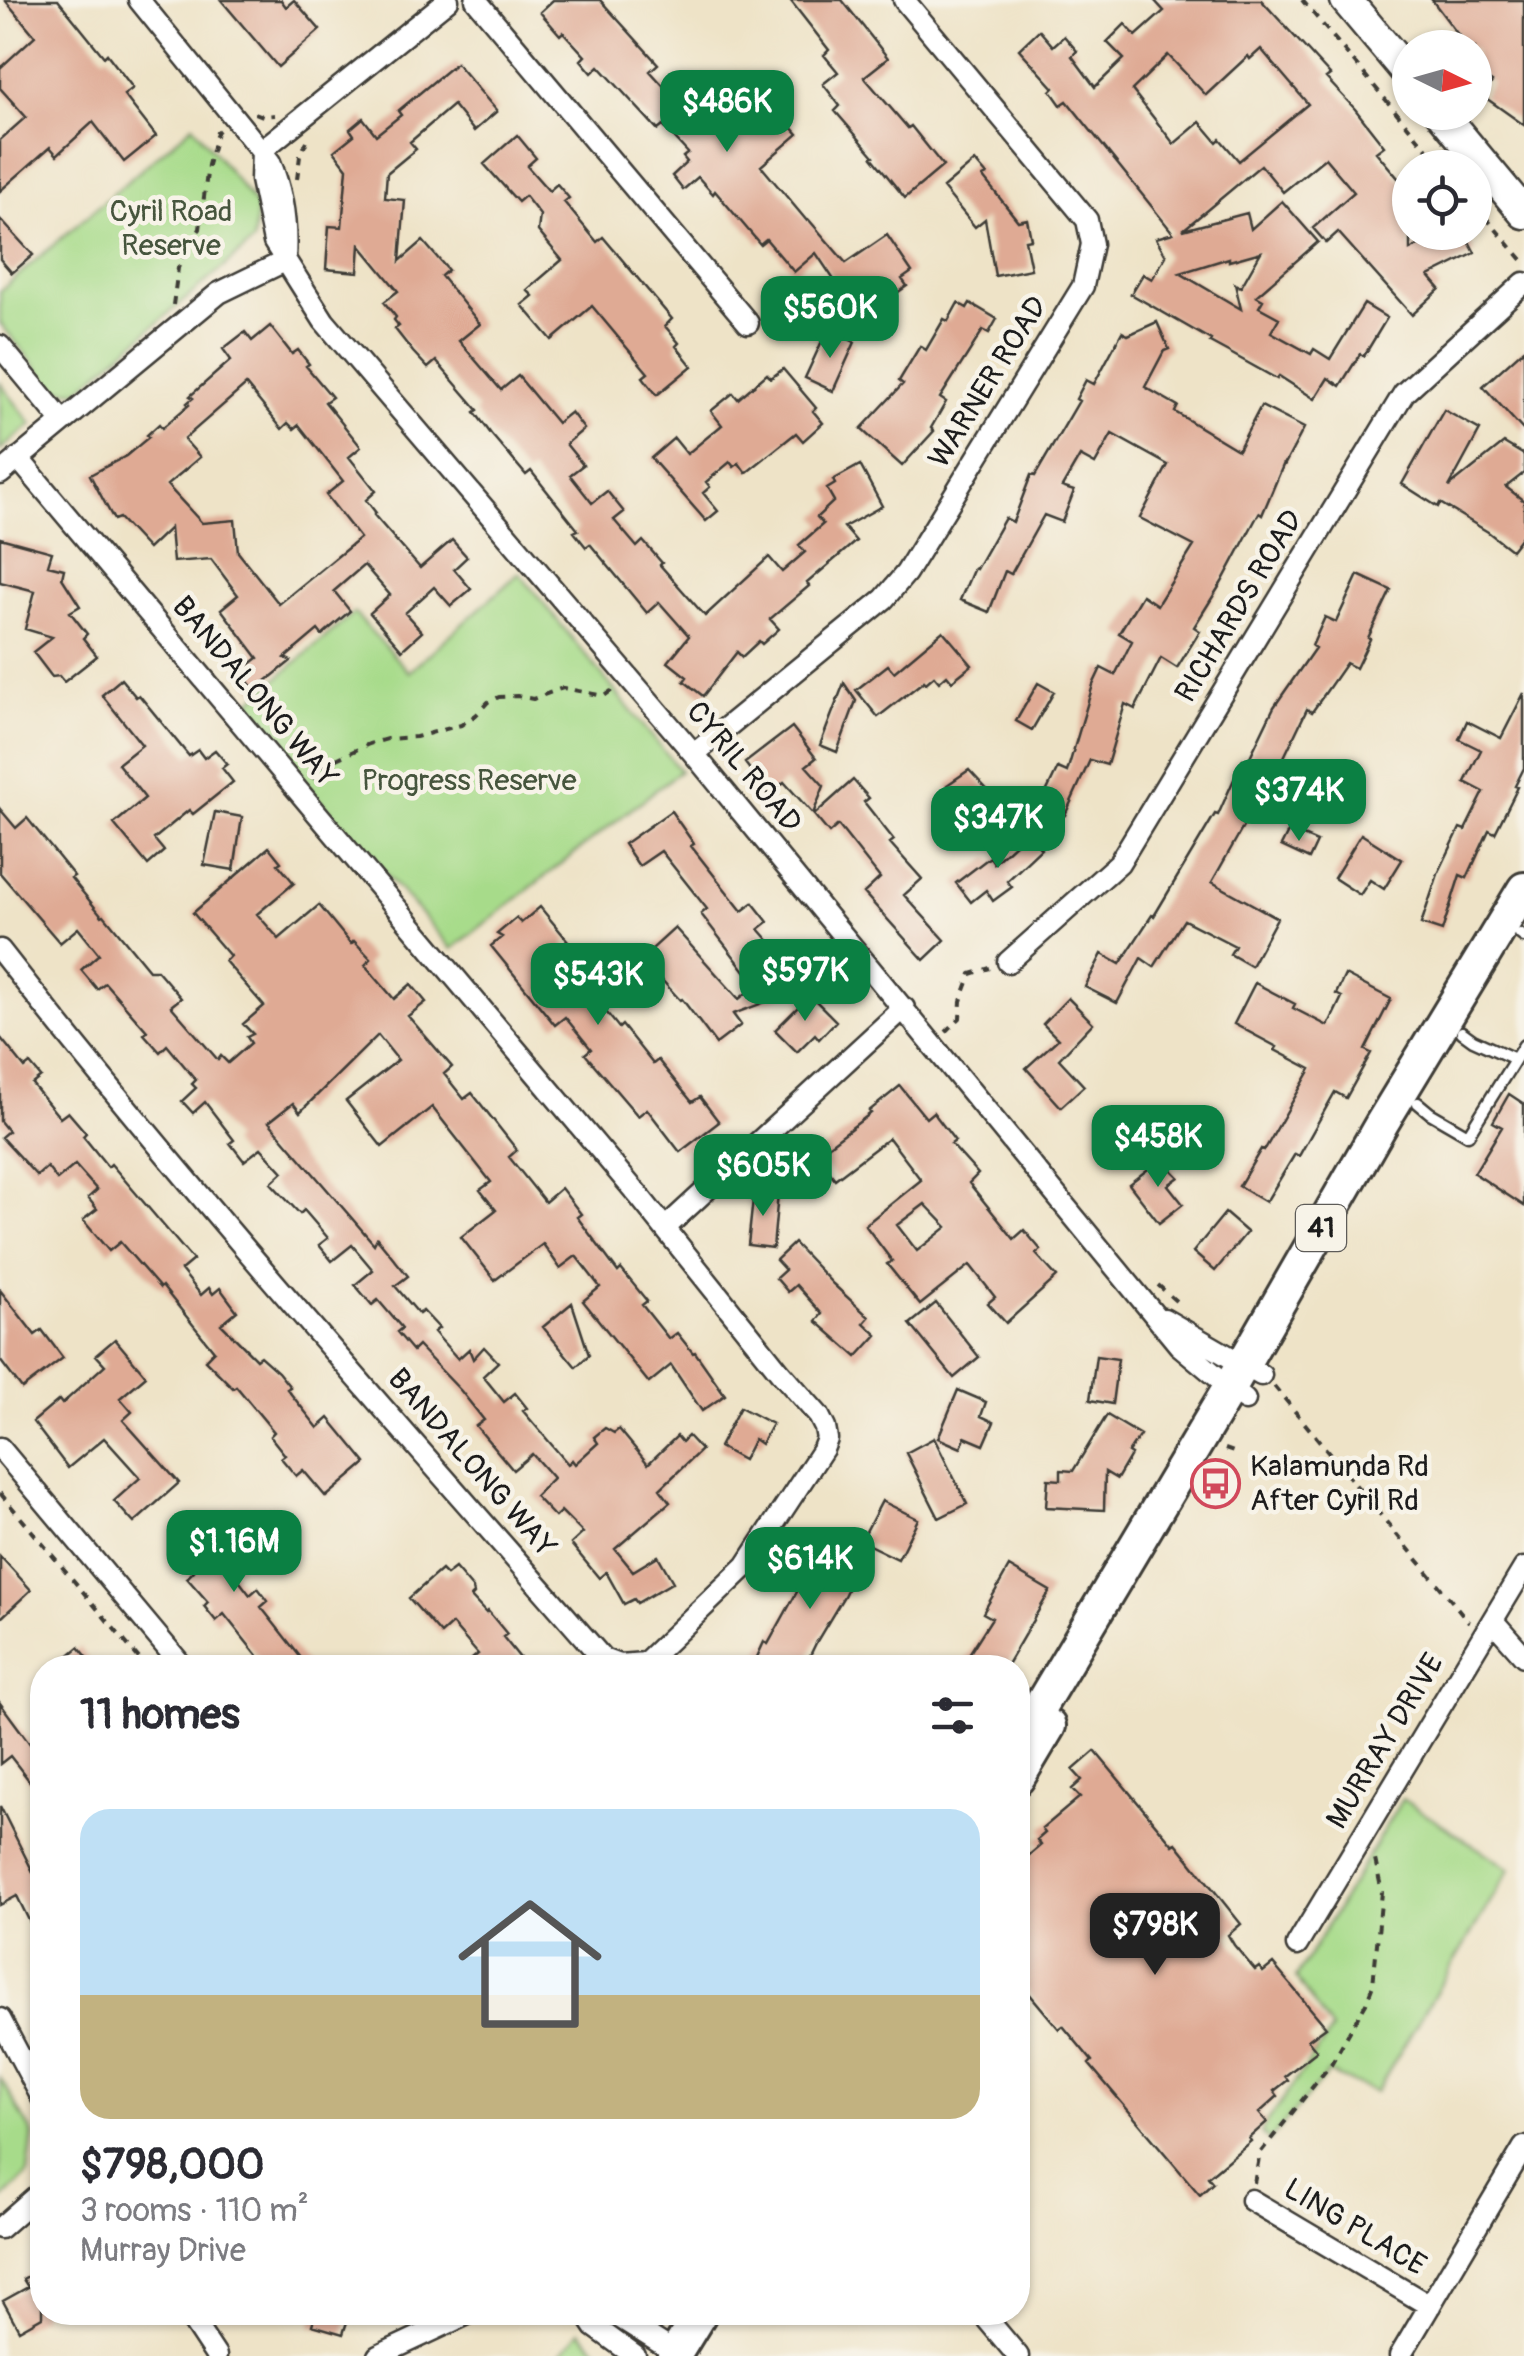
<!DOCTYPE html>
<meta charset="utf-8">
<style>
:root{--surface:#fff;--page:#f2f2f3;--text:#2b2b33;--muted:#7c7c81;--line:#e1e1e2;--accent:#0b8043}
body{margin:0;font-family:Pangolin,sans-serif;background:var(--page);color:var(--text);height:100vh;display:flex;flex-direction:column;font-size:38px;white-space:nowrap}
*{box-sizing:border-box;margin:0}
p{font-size:32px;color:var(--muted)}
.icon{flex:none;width:55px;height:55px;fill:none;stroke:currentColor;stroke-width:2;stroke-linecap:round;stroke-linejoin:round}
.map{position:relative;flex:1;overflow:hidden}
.details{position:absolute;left:30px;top:1655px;width:1000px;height:670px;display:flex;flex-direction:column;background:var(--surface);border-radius:40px;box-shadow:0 2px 8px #0004}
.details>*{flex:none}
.needle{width:65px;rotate:95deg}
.tools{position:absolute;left:1392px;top:30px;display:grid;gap:20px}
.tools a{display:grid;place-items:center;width:100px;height:100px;border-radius:50%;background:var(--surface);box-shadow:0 2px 8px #0004;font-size:50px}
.price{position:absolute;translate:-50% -85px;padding:0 22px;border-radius:20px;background:var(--accent);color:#fff;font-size:32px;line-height:65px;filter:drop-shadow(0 2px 5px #0008)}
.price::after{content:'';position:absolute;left:50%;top:60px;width:30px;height:22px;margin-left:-15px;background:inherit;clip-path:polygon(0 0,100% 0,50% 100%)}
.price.current{background:#222;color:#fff}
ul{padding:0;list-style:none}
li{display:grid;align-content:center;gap:20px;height:530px;padding:0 50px}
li+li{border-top:2px solid var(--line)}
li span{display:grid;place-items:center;height:310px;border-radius:30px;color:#555}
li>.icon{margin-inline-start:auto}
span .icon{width:180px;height:180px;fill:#fffc;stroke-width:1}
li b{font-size:42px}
h2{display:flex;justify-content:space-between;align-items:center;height:120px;padding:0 50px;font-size:42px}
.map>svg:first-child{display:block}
</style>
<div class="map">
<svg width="1524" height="2356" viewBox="0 0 1524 2356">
<rect width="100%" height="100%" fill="#f7f3e8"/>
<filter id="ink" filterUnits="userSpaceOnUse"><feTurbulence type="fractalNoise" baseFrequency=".01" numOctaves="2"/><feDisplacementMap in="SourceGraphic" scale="20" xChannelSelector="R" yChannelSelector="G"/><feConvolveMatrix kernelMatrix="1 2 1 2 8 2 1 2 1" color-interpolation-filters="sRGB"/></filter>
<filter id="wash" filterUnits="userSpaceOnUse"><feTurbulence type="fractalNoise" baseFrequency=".0048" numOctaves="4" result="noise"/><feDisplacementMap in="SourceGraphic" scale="40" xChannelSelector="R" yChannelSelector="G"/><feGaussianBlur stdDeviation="2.25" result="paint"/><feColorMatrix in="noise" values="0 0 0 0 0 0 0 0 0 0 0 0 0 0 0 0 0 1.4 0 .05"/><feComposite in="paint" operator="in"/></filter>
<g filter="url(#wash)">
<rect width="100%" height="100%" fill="#eee3c7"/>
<path fill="#a7db8a" stroke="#627c53" stroke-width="2.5" d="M193,125L257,207L253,242L77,391L54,389L0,323V291Z
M0,383L32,424L0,450Z
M519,573L680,771L452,949L240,710L354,613L409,672Z
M1402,1799L1510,1869L1376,2092L1328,2073L1269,2141L1261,2133L1267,2122L1332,2030L1296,1978Z
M0,2077L33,2135L28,2174L0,2202Z
M579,2331L600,2352L603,2356H559Z"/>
<g id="blocks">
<path fill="#dfaa94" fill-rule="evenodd" d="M5,0H58L104,57L107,54L133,88L124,95L156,136L124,162L93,122L57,155L50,147L0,191V140L26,117L0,88V68L35,36Z
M221,0H281L286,7L294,0L320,30L278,67Z
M553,0H600L658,64L650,71L671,94L679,87L693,103L689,107L713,135L761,93L798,134L761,166L807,221L809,220L846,263L887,235L912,272L902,279L907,286L864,316L850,297L847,299L816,253L794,272L766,239L760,244L715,191L713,194L698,177L683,190L672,176L687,162L683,157L688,153L663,126L658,130L599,66L592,73L581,60L585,56L563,32L560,35L540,12Z
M790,0H842L888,58L864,77L908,128L911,126L943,166L905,198L872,157L874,156L835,111L840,106L823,84L838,72L824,55L829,50Z
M1154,0H1261L1330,75L1326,78L1355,109L1384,146L1376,152L1398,178L1410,188V250L1445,232H1464L1475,253L1429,276L1440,289L1412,315L1338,232L1326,243L1313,228L1354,192L1325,158L1283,192L1261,165L1183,230L1247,213L1251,229L1282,201L1318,242L1256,296L1263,300L1259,307L1279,318L1271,332L1311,354L1314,349L1330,359L1364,304L1387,318L1364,356L1360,354L1340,386L1328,378L1315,399L1279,376L1277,379L1232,354L1210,342L1211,340L1131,294L1143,274L1152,279L1166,256L1156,238L1173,233L1067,101L1061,105L1051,91L1054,88L1019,49L1039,30L1053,46L1064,36L1077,51L1072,56L1095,87L1124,59L1107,42L1125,24L1136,36L1164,11ZM1261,49L1308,104L1239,161L1220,139L1217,142L1200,122L1174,144L1132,90L1168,55L1206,95L1248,56L1250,59ZM1261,252L1241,287L1235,284L1241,309L1180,273L1229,258V261Z
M1432,0H1524V125L1483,96L1492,82L1475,70V48H1468Z
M456,63L497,111L474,131L453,105L410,142L416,149L387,173L385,198L405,200L400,261L423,241L448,270L441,276L480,324L459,341L501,390L518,376L557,423L571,412L584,429L566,444L583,465L570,475L592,503L607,491L624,512L614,520L637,547L643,541L662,563L660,565L705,616L769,557L782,572L805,552L799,545L823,524L817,517L834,501L827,489L835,484L833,480L860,465L882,506L844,527L856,541L807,583L809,586L770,619L779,629L762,644L759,641L742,657L737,652L703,696L684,681L687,677L668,662L689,636L659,602L647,613L590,544L586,547L574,532L578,530L531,471L526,475L491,434L475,412L478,410L436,361L428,368L413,352L395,329L399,326L394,320L396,317L384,302L398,291L360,245L358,272L326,269L329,226L342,227L347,168L334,151L354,135L350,129L363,118L376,135L401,115L398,111Z
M517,135L536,158L527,166L549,191L557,184L569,198L564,202L597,242L603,237L672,319L665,326L679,343L676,346L692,366L657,395L643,377L648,373L592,306L552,340L522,305L533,296L527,290L562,260L538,231L540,215L525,196L518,202L484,164Z
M975,161L987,175L983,177L1018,221L1027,219L1031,239L1025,240L1031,269L995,276L985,219L975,227L943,188Z
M0,219L33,255L12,273L0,259Z
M958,303L967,308L970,303L997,319L989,333L983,330L940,398L946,402L931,428L934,431L902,466L861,429L903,384L899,381L920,346L926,350L944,319L948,321Z
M1157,322L1169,349L1164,351L1145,387L1178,406L1175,412L1238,450L1261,406L1304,428L1285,464L1284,463L1262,515L1259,513L1222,582L1194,627L1200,631L1177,668L1161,658L1135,709L1125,704L1107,765L1090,760L1065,815L1041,803L1058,768L1067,772L1093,685L1101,668L1115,675L1132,641L1119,633L1142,595L1157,605L1194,546L1140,518L1168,465L1112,434L1095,464L1080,456L1062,487L1074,491L1062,522L1044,515L1011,574L1005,571L989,612L960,600L974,568L976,569L1005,518L1013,522L1031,475L1035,476L1079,401L1076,399L1086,380L1094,384L1122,332L1128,335Z
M270,326L292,354L298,350L309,364L306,366L332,397L325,402L361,447L349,457L376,491L366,500L376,513L374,515L420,568L452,540L467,557L454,569L471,589L451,606L434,587L405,613L422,632L402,650L370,613L390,595L364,565L334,591L350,611L322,635L318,630L285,658L291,661L255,690L240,672L258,658L221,609L238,595L211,559L173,562L170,528L148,549L119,518L114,520L90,475L126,456L149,437L147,435L159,424L162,428L189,405L187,403L193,398L190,396L231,360L223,349L245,332L252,341ZM246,385L282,429L288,423L294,429L299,425L343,481L326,495L360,538L279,604L238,552L235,520L202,523L167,485L200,457L184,439Z
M833,332L855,342L833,391L805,378L822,341L828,343Z
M1524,349V431L1483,386Z
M783,369L816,408L813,411L823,423L803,441L796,433L746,473L739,463L734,467L730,462L706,482L710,487L703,493L718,511L706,521L651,458L674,438L687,454L722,425L711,411L733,393L738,399L767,374L771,378Z
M1444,410L1480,430L1449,487L1504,443L1524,455V473L1506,487L1524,501V533L1511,550L1488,532L1440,503L1438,507L1402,484Z
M0,538L52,552L48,565L64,569L62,578L80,606L70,612L87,634L83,638L97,656L64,682L59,676L52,677L33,652L52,637L25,629L35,591L0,582Z
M1358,575L1391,590L1368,638L1370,639L1356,668L1346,663L1312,712L1307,709L1276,774L1279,775L1260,817L1251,813L1212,882L1277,918L1251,966L1230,954L1235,946L1184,920L1154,967L1141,958L1117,1003L1085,987L1102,954L1120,964L1152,915L1154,916L1215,814L1218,815L1243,759L1248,761L1274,707L1315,648L1312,646L1325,617L1336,622Z
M943,631L972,665L952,681L947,675L939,682L934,676L926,683L924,681L878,717L856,690L888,665L894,672Z
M121,679L136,697L139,695L189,756L198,750L204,758L215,750L227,764L222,768L233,782L193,814L189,810L154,839L164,851L148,865L114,824L145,798L118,764L142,745L102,695Z
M844,683L856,701L837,752L820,745Z
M1038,683L1054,692L1032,730L1016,721Z
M1524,693V768L1515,786L1518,787L1495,833L1489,830L1467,878L1460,875L1442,931L1421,924L1438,874L1460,828L1465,830L1484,792L1465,782L1481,750L1459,739L1467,721L1501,738Z
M792,727L816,758L806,766L824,786L813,814L784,782L769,795L745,763Z
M969,770L996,799L976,812L972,806L956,816L946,800L954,795L947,785Z
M853,780L869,798L864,802L894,840L890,843L922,879L904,895L945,940L924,960L864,893L880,878L838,825L829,833L814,815Z
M0,809L16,828L27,818L74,876L71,878L102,916L104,915L149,970H157L181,998L171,1006L218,1060L221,1056L228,1063L251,1043L247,1037L253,1034L243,1024L264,1006L225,961L230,956L193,913L269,847L281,862L278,864L294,883L257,914L279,939L319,905L351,944L354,941L371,959L365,965L394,999L411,984L426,1002L408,1016L452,1067L444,1074L464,1099L472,1093L517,1150L509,1157L545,1202L561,1188L581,1214L577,1217L618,1272L621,1269L647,1301L642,1305L669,1339L677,1333L693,1353L695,1352L725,1395L702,1411L671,1365L649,1383L583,1301L600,1287L576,1256L560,1268L543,1244L495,1280L461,1237L496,1210L480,1190L491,1182L432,1107L382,1147L346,1101L398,1060L378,1035L300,1112L293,1103L269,1122L374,1244L377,1238L408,1276L395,1286L419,1314L423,1311L439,1328L434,1332L458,1359L469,1349L473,1359L484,1347L498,1362L483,1376L504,1402L515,1393L527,1408L523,1411L568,1464L572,1460L575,1464L598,1443L594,1437L605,1428L614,1433L619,1429L648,1464L677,1436L682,1442L688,1436L701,1450L660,1489L670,1502L615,1549L633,1571L658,1556L673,1582L637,1603L634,1599L624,1604L606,1572L599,1578L571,1544L583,1533L561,1511L555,1517L535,1496L553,1478L532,1454L513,1470L476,1426L484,1420L461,1391L418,1346L413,1351L397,1332L402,1328L378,1300L372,1305L355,1285L373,1270L352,1245L332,1261L319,1245L328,1238L304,1210L300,1214L271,1183L283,1172L261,1148L244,1161L230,1143L234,1140L205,1102L193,1113L182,1101L196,1088L192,1084L196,1080L167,1045L160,1052L144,1034L147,1031L105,983L97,989L81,970L99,954L78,928L60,943L0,873Z
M671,811L694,844L691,846L742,911L753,903L768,922L759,929L790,964L781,971L798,990L733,1014L741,1025L716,1044L682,999L680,1000L642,958L675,928L739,999L756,985L701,914L707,909L661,851L639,866L624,844Z
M215,812L242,817L234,870L204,865Z
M1289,830L1317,842L1309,859L1281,846Z
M1027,833L1041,849L1007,881L1012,887L993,901L986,890L971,902L956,883L990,857L994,863Z
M1361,834L1402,860L1384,889L1370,880L1360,895L1334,878Z
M540,907L568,941L564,945L593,981L586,987L619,1028L622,1025L653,1064L658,1060L692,1102L700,1097L719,1122L680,1152L647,1109L638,1116L585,1054L591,1049L565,1017L555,1025L491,946L502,937L497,934L516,918L521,923Z
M1345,975L1391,999L1365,1050L1371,1053L1346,1098L1335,1092L1299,1156L1295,1154L1266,1202L1239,1186L1261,1149L1264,1151L1311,1069L1275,1050L1277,1047L1234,1024L1255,983L1295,1004L1293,1008L1328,1026L1342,997L1336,994Z
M810,995L836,1021L819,1039L815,1034L797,1052L775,1030Z
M1068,998L1093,1023L1059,1059L1084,1086L1061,1107L1026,1068L1058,1039L1043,1024Z
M0,1037L25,1068L30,1064L41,1077L32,1084L60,1118L68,1112L86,1133L83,1136L108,1167L111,1164L193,1260L181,1270L201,1295L209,1288L213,1294L220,1288L237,1311L221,1324L256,1359L260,1356L278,1372L290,1387L287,1389L318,1428L329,1418L366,1463L326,1497L303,1470L296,1476L281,1458L285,1455L270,1436L274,1432L236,1386L233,1388L205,1360L214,1351L162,1286L160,1288L120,1242L109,1251L83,1220L97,1209L88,1198L97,1190L75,1165L57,1180L47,1167L37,1176L1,1137L8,1131L0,1121Z
M900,1086L926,1118L933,1112L955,1141L951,1144L978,1174L969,1183L1014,1239L1024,1230L1041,1250L1036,1254L1057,1277L1006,1323L988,1303L995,1297L970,1265L920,1305L887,1264L892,1261L865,1225L921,1180L889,1138L835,1179L816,1155L871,1113L869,1111ZM925,1204L947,1227L917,1251L897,1225Z
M1509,1094L1524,1104V1206L1474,1173L1502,1127L1493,1122Z
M1161,1159L1179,1177L1168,1185L1183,1204L1159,1223L1129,1184Z
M754,1190L778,1193L773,1248L748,1245Z
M1225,1213L1247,1232L1215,1271L1193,1252Z
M794,1243L833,1284L869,1317L864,1323L877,1335L857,1357L816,1321L822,1314L796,1285L788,1292L776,1278L785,1270L776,1260Z
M0,1290L35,1335L42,1330L63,1358L22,1389L0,1360Z
M572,1303L589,1355L576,1367L543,1327Z
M936,1303L979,1357L954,1378L910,1324Z
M115,1339L146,1376L120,1398L132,1412L123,1420L179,1483L134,1523L114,1501L140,1478L104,1438L68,1468L33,1422L59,1400L62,1404L105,1365L96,1355Z
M1096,1356L1118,1359L1112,1404L1090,1400Z
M958,1390L986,1402L981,1416L994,1422L984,1445L965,1437L961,1448L938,1438Z
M740,1407L772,1424L761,1444L754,1439L743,1460L719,1447Z
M1107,1415L1140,1435L1128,1453L1131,1455L1117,1479L1105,1472L1104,1510L1046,1507L1048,1479L1061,1480V1470L1073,1471Z
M934,1438L967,1504L939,1518L906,1453Z
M882,1501L918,1519L898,1559L861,1541Z
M208,1518L231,1544L234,1540L246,1554L230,1569L250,1595L258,1588L268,1601L261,1607L309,1668H267L224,1614L216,1621L204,1606L208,1602L187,1578L194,1571L174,1549Z
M832,1541L863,1556L844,1596L817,1641L804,1668H752L764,1642L768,1644L803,1581L811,1586Z
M0,1556L31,1590L0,1619Z
M1009,1567L1050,1591L1005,1668H972L964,1662L992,1618L983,1613Z
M455,1568L473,1589L474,1594L471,1597L486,1613L488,1611L507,1634L503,1637L528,1668H479L472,1659L478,1654L452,1624L441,1634L409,1598L441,1570L446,1575Z
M79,1647L96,1668H54Z
M0,1703L42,1760V1797L10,1756L0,1764Z
M1095,1751L1173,1845L1176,1843L1241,1924L1228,1935L1234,1945L1255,1970L1259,1967L1263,1972L1273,1964L1326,2027L1308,2040L1317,2051L1285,2076L1288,2080L1274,2091L1278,2096L1259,2113L1267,2122L1249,2138L1251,2141L1208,2177L1213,2183L1200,2195L1089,2064L1092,2061L1063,2026L1059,2029L1018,1980V1882L1028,1873L1020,1863L1041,1845L1037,1840L1045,1833L1042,1829L1080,1797L1072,1789L1082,1780L1073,1770Z
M0,1806L42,1890V1947L17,1896L0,1905Z
M42,2268V2317L19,2330L3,2301L28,2287L23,2279Z
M316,2312H338L337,2316L348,2319L343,2334L312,2325Z"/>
</g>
</g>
<g filter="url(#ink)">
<use href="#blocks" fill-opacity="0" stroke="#3c3a36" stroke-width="2.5"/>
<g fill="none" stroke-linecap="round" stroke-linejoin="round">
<defs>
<path id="lane" d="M1520,934L1524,937
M1462,1032L1473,1040L1515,1059
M1418,1103L1430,1113L1468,1135L1524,1045"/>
<path id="street" d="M139,0L270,162C283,193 287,226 285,259
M476,0L748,323
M262,150L261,180L274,242L324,321L694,754L1179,1345L1245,1400
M262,150L448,0
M0,346L63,422
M0,474L219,293L285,261
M694,754L884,599L906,573L1083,286L1092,244L1087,220L904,0
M0,950C191,1194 399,1426 603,1659L619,1665L645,1663L746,1566L823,1449L827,1439L825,1428L819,1416L780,1372L639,1196L18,458
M1008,962L1119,863L1404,393L1524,283
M665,1228L904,1008
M1164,1319L1261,1375
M0,1448L184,1668
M1493,1621L1524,1656
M1297,1945L1524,1568
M0,2019L42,2098
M1251,2200L1430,2306
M0,2228L42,2191
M187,2312L216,2356
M585,2312L595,2327L635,2356
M611,2312L676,2353
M981,2312L1018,2356
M378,2356L472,2312
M1400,2356L1524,2147"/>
<path id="secondary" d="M1346,0L1410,76
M1440,112L1524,213"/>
<path id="primary" d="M1018,1743L1229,1389L1382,1123L1524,889
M1018,1778L1049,1726
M674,2356L701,2312"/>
</defs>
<use href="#lane" stroke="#3c3a36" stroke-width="15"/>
<use href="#street" stroke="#3c3a36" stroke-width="25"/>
<use href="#secondary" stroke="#3c3a36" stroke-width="35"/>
<use href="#primary" stroke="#3c3a36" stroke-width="38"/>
<path stroke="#3c3a36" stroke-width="4" stroke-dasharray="8 8" stroke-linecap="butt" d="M1302,0L1443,168
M255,113L263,116L275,115
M297,179L300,156L307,141
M1475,205L1524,262
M173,305L178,268L190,242L200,229L208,165L217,132L221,129
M312,779L321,766L369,744L387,739L416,737L461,725L476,715L488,702L499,697L517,696L533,699L563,688L604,696L614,689
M946,1032L960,1018L961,1001L971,974L990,968
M1158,1285L1177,1302
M1274,1386L1469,1622
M1225,1449L1239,1454
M0,1493L147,1668
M1254,2183L1260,2153L1331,2064L1366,2003L1373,1985L1382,1892L1374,1855
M489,2319L503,2312"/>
<use href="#lane" stroke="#fff" stroke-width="10"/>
<use href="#street" stroke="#fff" stroke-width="20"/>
<use href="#secondary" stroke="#fff" stroke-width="30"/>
<use href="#primary" stroke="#fff" stroke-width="32"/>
</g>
</g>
<defs>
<symbol id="bus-ring" viewBox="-11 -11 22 22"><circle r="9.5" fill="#f7f3e8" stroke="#d1495b" stroke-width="1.5"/><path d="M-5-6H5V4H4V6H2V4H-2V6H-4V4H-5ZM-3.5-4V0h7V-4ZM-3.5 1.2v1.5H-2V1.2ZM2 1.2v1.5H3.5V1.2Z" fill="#d1495b"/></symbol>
</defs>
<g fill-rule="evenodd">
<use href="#bus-ring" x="1188" y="1456" width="55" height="55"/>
</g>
<g text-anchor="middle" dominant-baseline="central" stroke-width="9" stroke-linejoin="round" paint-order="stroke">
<rect fill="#f7f3e8" stroke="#5e5c59" stroke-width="2.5" x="1296" y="1205" width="50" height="46" rx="8"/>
<g font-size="28" font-weight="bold" fill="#1c1c1c">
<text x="1321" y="1228">41</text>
</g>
<g font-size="30" fill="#46553d" stroke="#f7f3e8">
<text x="171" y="211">Cyril Road<tspan x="171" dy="34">Reserve</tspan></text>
<text x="469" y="780">Progress Reserve</text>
</g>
<g font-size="30" fill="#1c1c1c" stroke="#f7f3e8">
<text transform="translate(988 382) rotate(-58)">WARNER ROAD</text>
<text transform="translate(1239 606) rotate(-59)">RICHARDS ROAD</text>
<text transform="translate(255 692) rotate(50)">BANDALONG WAY</text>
<text transform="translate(744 767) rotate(50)">CYRIL ROAD</text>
<text transform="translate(472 1463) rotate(49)">BANDALONG WAY</text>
<text transform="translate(1385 1741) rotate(-59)">MURRAY DRIVE</text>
<text transform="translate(1355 2227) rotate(31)">LING PLACE</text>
</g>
<g font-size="30" fill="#1c1c1c" stroke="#f7f3e8" text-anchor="start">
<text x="1250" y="1466">Kalamunda Rd<tspan x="1250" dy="34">After Cyril Rd</tspan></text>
</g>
</g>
</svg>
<div class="tools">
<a><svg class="needle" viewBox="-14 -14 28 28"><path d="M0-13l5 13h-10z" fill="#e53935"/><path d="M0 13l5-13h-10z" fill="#7c7c81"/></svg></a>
<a><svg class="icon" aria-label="locate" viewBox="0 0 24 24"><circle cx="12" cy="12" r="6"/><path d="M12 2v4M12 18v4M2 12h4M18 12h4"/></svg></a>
</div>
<b class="price" style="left:727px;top:155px">$486K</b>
<b class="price" style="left:830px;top:361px">$560K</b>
<b class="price" style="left:1299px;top:844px">$374K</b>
<b class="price" style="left:998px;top:871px">$347K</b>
<b class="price" style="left:805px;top:1024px">$597K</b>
<b class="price" style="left:598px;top:1028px">$543K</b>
<b class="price" style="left:1158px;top:1190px">$458K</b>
<b class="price" style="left:763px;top:1219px">$605K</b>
<b class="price" style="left:234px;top:1595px">$1.16M</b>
<b class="price" style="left:810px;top:1612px">$614K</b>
<b class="price current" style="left:1155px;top:1978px">$798K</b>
<section class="details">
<h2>11 homes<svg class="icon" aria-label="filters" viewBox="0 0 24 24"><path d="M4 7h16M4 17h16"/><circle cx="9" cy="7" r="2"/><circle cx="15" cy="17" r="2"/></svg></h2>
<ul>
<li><span style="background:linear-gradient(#bfe0f5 60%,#c2b280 0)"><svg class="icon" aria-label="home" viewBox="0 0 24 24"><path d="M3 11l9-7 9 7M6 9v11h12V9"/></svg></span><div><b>$798,000</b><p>3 rooms · 110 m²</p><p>Murray Drive</p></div></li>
</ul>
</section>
</div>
